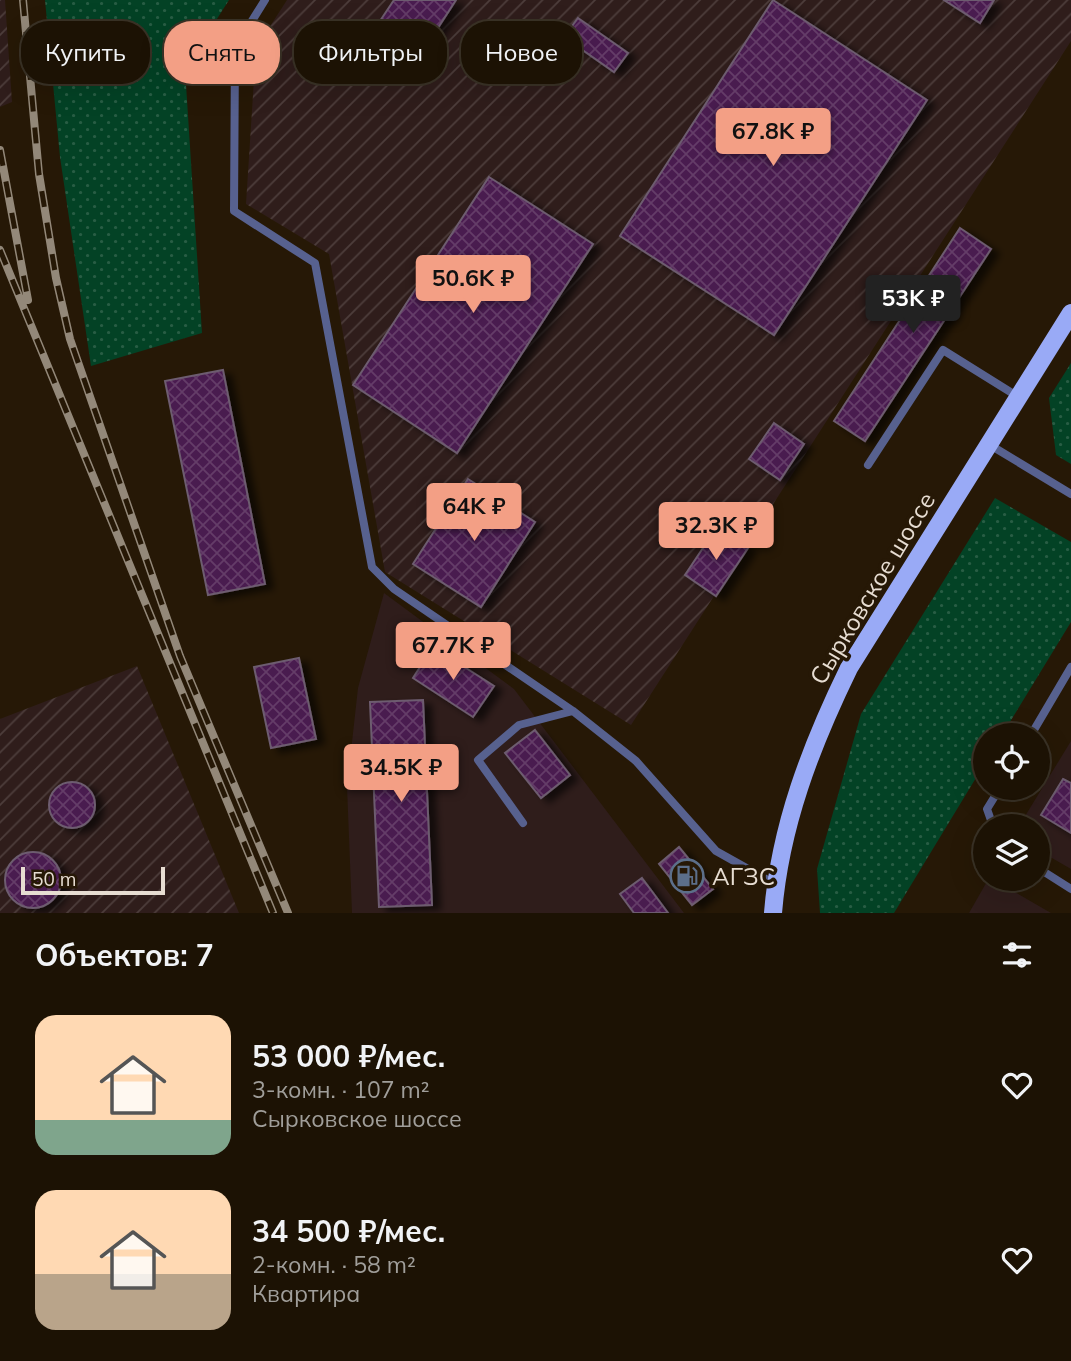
<!DOCTYPE html>
<html lang="ru">
<meta charset="utf-8">
<style>
:root{--surface:#1c1204;--page:#251b0e;--text:#f1f3f6;--muted:#a09e9a;--line:#3a3226;--accent:#f39f85}
body{margin:0;font-family:Mulish,sans-serif;background:var(--page);color:var(--text);height:100vh;display:flex;flex-direction:column;font-size:26px;white-space:nowrap}
*{box-sizing:border-box;margin:0}
p{font-size:23px;color:var(--muted)}
.icon{flex:none;width:38px;height:38px;fill:none;stroke:currentColor;stroke-width:2;stroke-linecap:round;stroke-linejoin:round}
.map{position:relative;height:913px;overflow:hidden}
.sheet{display:flex;flex-direction:column;background:var(--surface);flex:1}
.sheet>*{flex:none}
.banner{position:absolute;left:21px;top:21px;width:700px;height:63px;display:flex;gap:14px}
.fabs{position:absolute;left:973px;top:723px;display:grid;gap:14px}
.fabs a{display:grid;place-items:center;width:77px;height:77px;border-radius:50%;background:var(--surface);box-shadow:0 7px 28px #0002,0 0 0 2px var(--line);font-size:35px}
.scale{position:absolute;left:21px;bottom:18px;width:144px;box-sizing:border-box;padding-left:7px;border:4px solid #e7ddd2;border-top:0;font-size:19px;line-height:24px;white-space:nowrap;color:#e7ddd2;-webkit-text-stroke:5px #261806;paint-order:stroke}
.price{position:absolute;translate:-50% -60px;padding:0 16px;border-radius:7px;background:var(--accent);color:#111;font-size:23px;line-height:46px;filter:drop-shadow(0 2px 4px #0008)}
.price::after{content:'';position:absolute;left:50%;top:42px;width:21px;height:16px;margin-left:-10px;background:inherit;clip-path:polygon(0 0,100% 0,50% 100%)}
.price.on{background:#222;color:#fff}
ul{padding:0;list-style:none}
li{display:flex;align-items:center;gap:21px;height:175px;padding:0 35px}
li span{display:grid;place-items:center;flex:none;width:196px;height:140px;border-radius:21px;color:#555}
li>.icon{margin-inline-start:auto}
span .icon{width:84px;height:84px;fill:#fffc;stroke-width:1}
li b{font-size:30px}
h2{display:flex;justify-content:space-between;align-items:center;height:84px;padding:0 35px;font-size:30px}
.tag{padding:0 24px;border-radius:28px;background:var(--surface);box-shadow:0 7px 28px #0002,0 0 0 2px var(--line);font-size:24px;line-height:63px}
.tag.on{background:var(--accent);color:#111}
.map>svg:first-child{display:block}
</style>
<div class="map">
<svg width="1071" height="913" viewBox="0 0 1071 913">
<defs>
<pattern id="industrial-furrows" width="10" height="10" patternUnits="userSpaceOnUse" patternTransform="scale(1.75)"><rect width="10" height="10" fill="#2f1d1b"/><path d="M-1 1l2-2M0 10L10 0M9 11l2-2" fill="none" stroke="#4d3d3b"/></pattern>
<pattern id="green-dots" width="8" height="8" patternUnits="userSpaceOnUse" patternTransform="scale(1.75)"><rect width="8" height="8" fill="#034225"/><path d="M2 2h.1M6 6h.1" fill="none" stroke="#285d44" stroke-width="1.8" stroke-linecap="round"/></pattern>
<pattern id="building-cross-hatch" width="8" height="8" patternUnits="userSpaceOnUse" patternTransform="scale(1.75)"><rect width="8" height="8" fill="#4a1b50"/><path d="M0 0l8 8M0 8l8-8" fill="none" stroke="#643c68"/></pattern>
<filter id="shadow"><feDropShadow dx="8" dy="4.5" stdDeviation="3.5" flood-color="#0009"/></filter>
</defs>
<rect width="100%" height="100%" fill="#261806"/>
<path fill="#2f1d1b" d="M384,593L514,689L684,913H352L347,787L358,688Z
M1071,741V869L1038,850V826H1019Z
M989,878L992,879L1051,913H969Z"/>
<path fill="url(#industrial-furrows)" d="M0,0H5L12,102L0,107Z
M287,0H1071V41L631,725L385,572L329,254L246,204L256,48Z
M137,666L239,913H0V719Z"/>
<path fill="url(#green-dots)" d="M45,0H229L185,69L202,333L91,366L60,157Z
M1071,363V464L1056,455L1049,398Z
M995,498L1071,542V622L1002,735H985V763L894,913H820L817,869L861,714Z"/>
<path fill="url(#building-cross-hatch)" stroke="#6d5c6f" stroke-width="2" filter="url(#shadow)" d="M394,0H456L408,74L364,45Z
M773,0L927,100L774,335L620,236Z
M944,0H994L980,23Z
M578,18L628,53L614,72L564,37Z
M489,177L593,244L457,453L353,385Z
M960,228L991,249L865,441L834,421Z
M223,370L265,584L208,595L165,381Z
M774,423L804,444L780,480L749,459Z
M468,479L535,522L481,607L413,564Z
M717,527L748,548L716,596L685,575Z
M433,647L494,686L473,717L413,678Z
M299,658L316,739L271,748L254,667Z
M423,700L432,905L379,907L370,702Z
M535,730L570,775L541,798L505,753Z
M1063,779L1071,783V833L1041,815Z
M49 805a23 23 0 1 1 46 0a23 23 0 1 1-46 0Z
M679,847L713,889L692,905L659,864Z
M5 880a28 28 0 1 1 56 0a28 28 0 1 1-56 0Z
M642,878L668,913H634L620,894Z"/>
<g fill="none" stroke-linecap="round" stroke-linejoin="round">
<path stroke="#57618f" stroke-width="8" d="M265,0L235,48L234,211L315,263L372,567L394,589L573,711L636,761L716,851L775,884
M990,445L1071,494
M868,465L943,350L1017,396
M1031,735L1071,667
M523,823L478,760L519,725L573,711
M993,826L987,809L1000,788
M1038,868L1071,889"/>
<path stroke="#99aaf6" stroke-width="18" d="M773,913C780,826 811,746 849,668L1071,313"/>
<defs>
<path id="rail" d="M23,0L39,174L56,278L70,339L180,656L288,913
M0,150L28,300
M0,250L273,913"/>
</defs>
<use href="#rail" stroke="#938879" stroke-width="8"/>
<use href="#rail" stroke="#261806" stroke-width="5" stroke-dasharray="16" stroke-linecap="butt"/>
</g>
<defs>
<symbol id="fuel-ring" viewBox="-11 -11 22 22"><circle r="9.5" fill="#261806" stroke="#5c6f8a" stroke-width="1.5"/><path d="M-5.5-6h7V0h2V4h1.3V-2.5L3-4.5l.8-.8L6-3V5H2.5V1h-1V6h-7ZM-4.2-4.7v3.2H.2V-4.7Z" fill="#5c6f8a"/></symbol>
</defs>
<g fill-rule="evenodd">
<use href="#fuel-ring" x="668" y="857" width="38" height="38"/>
</g>
<g text-anchor="middle" dominant-baseline="central" stroke-width="7" stroke-linejoin="round" paint-order="stroke">
<g font-size="24" fill="#e7ddd2" stroke="#261806">
<text transform="translate(872 588) rotate(-59)">Сырковское шоссе</text>
</g>
<g font-size="24" fill="#e7ddd2" stroke="#261806" text-anchor="start">
<text x="712" y="876">АГЗС</text>
</g>
</g>
</svg>
<div class="fabs">
<a><svg class="icon" aria-label="locate" viewBox="0 0 24 24"><circle cx="12" cy="12" r="6"/><path d="M12 2v4M12 18v4M2 12h4M18 12h4"/></svg></a>
<a><svg class="icon" aria-label="layers" viewBox="0 0 24 24"><path d="M12 4l9 5-9 5-9-5zM3 14l9 5 9-5"/></svg></a>
</div>
<div class="scale">50 m</div>
<b class="price" style="left:773px;top:168px">67.8K ₽</b>
<b class="price" style="left:473px;top:315px">50.6K ₽</b>
<b class="price on" style="left:913px;top:335px">53K ₽</b>
<b class="price" style="left:474px;top:543px">64K ₽</b>
<b class="price" style="left:716px;top:562px">32.3K ₽</b>
<b class="price" style="left:453px;top:682px">67.7K ₽</b>
<b class="price" style="left:401px;top:804px">34.5K ₽</b>
<div class="banner">
<a class="tag">Купить</a>
<a class="tag on">Снять</a>
<a class="tag">Фильтры</a>
<a class="tag">Новое</a>
</div>
</div>
<section class="sheet">
<h2>Объектов: 7<svg class="icon" aria-label="filters" viewBox="0 0 24 24"><path d="M4 7h16M4 17h16"/><circle cx="9" cy="7" r="2"/><circle cx="15" cy="17" r="2"/></svg></h2>
<ul>
<li><span style="background:linear-gradient(#ffd9b3 75%,#7fa58c 0)"><svg class="icon" aria-label="home" viewBox="0 0 24 24"><path d="M3 11l9-7 9 7M6 9v11h12V9"/></svg></span><div><b>53 000 ₽/мес.</b><p>3-комн. · 107 m²</p><p>Сырковское шоссе</p></div><svg class="icon" aria-label="heart" viewBox="0 0 24 24"><path d="M12 20l-8-8c-3-5 5-10 8-4 3-6 11-1 8 4z"/></svg></li>
<li><span style="background:linear-gradient(#ffd9b3 60%,#b9a48a 0)"><svg class="icon" aria-label="home" viewBox="0 0 24 24"><path d="M3 11l9-7 9 7M6 9v11h12V9"/></svg></span><div><b>34 500 ₽/мес.</b><p>2-комн. · 58 m²</p><p>Квартира</p></div><svg class="icon" aria-label="heart" viewBox="0 0 24 24"><path d="M12 20l-8-8c-3-5 5-10 8-4 3-6 11-1 8 4z"/></svg></li>
</ul>
</section>
